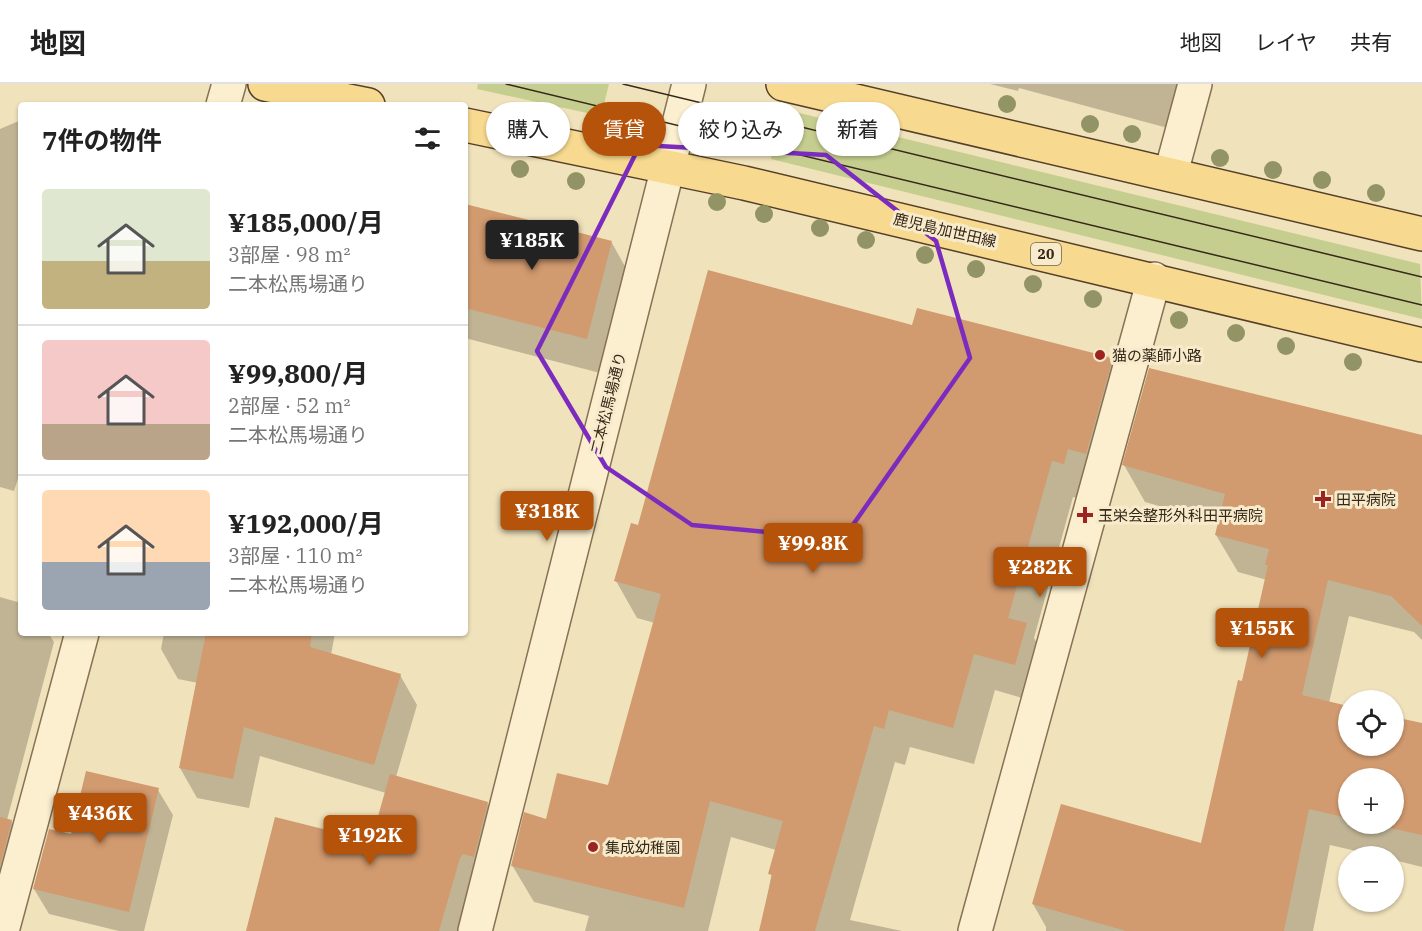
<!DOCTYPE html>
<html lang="ja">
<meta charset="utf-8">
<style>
:root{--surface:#fff;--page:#f6f6f6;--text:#222;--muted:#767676;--line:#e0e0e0;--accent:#b45309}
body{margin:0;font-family:"IBM Plex Serif","Noto Sans JP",serif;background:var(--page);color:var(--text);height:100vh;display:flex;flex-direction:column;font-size:22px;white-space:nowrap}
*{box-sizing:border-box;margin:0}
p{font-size:20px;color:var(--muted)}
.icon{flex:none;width:33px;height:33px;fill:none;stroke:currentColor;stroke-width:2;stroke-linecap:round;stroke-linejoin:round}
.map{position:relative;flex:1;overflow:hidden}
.sheet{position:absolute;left:18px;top:18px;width:450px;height:534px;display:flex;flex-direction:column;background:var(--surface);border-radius:6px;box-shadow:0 2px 4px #0004}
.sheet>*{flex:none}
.hud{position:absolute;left:486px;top:18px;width:570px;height:54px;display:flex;gap:12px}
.tools{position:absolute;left:1338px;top:606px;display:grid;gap:12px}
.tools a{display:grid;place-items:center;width:66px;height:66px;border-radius:50%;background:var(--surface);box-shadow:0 2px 4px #0004;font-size:30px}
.price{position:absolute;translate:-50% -51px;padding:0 14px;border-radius:6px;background:var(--accent);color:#fff;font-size:20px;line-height:39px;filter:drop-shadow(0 2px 3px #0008)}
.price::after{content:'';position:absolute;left:50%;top:36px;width:18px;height:14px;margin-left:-9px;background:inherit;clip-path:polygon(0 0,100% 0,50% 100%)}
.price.selected{background:#222;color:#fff}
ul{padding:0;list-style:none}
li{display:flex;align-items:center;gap:18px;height:150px;padding:0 24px}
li+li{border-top:2px solid var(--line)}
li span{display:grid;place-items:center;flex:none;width:168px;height:120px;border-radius:6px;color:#555}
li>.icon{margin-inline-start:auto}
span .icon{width:72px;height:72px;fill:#fffc;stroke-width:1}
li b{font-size:26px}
h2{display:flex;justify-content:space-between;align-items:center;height:72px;padding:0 24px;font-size:26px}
.tag{padding:0 21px;border-radius:27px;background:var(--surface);box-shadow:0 2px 4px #0004;font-size:21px;line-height:54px}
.tag.selected{background:var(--accent);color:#fff}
header{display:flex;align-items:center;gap:36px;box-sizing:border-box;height:84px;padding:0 30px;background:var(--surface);border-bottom:2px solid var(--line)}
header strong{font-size:28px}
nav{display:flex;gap:33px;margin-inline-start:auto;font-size:21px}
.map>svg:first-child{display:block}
</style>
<header>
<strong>地図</strong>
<nav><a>地図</a><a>レイヤ</a><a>共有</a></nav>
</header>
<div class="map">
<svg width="1422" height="847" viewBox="0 0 1422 847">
<rect width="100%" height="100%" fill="#f0e2bb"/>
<path fill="#c6ce8f" d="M478,0H609L601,32L477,5Z
M783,25L1420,180L1422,235L771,75Z"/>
<path fill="#0003" fill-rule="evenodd" d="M990,0H1204L1190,50L1019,4L1018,7Z
M21,36V385L14,407L0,403V45Z
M465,121L612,159L632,195L608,291L465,254Z
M913,243L1112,276L1133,313L1085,416L1073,413L1034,554L1047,577L1036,618L995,606L974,680L910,663L905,681L895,678L850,836L902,847H761L776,766L731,753L708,847H585L589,832L534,818L512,781L547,736L609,703L655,539L637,534L616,497L639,443Z
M1422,353V556L1414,548L1349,532L1329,619L1348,624V662H1394V634L1422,641V783L1394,776V772H1378L1330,761L1313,847H1046V843L1033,820L1202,761L1267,496L1238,488L1216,451L1219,439L1145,418L1124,381ZM1348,694H1394V740H1348Z
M0,513L21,519V549H48L54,558L7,736L11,737L32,774L0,836Z
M164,549H335L331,571L400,591L417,621L396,693L487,719L502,745L461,847H248L372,759L386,709L260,672L249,724L197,714L180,684L198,599L178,595L161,565Z
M158,706L173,731L144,847H119L49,830L34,805L72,752Z"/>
<path fill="#d19a6f" d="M465,120L612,157L587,255L465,224Z
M708,186L912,241L917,224L1113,274L1086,370L1068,365L1064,380L1052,377L1008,534L1027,539L1015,581L974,570L953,644L889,626L884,645L874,642L815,847H759L772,791L768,790L783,737L710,717L684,824L511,782L524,728L546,735L557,689L608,701L661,510L614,497L631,439L638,441Z
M1149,284L1422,351V542L1391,512L1328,496L1302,611L1348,622V662H1394V633L1422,639V751L1372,740H1394V694H1348V734L1309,725L1284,847H1126L1032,820L1061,720L1201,759L1238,596L1242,597L1268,481H1265L1269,465L1215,451L1225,410L1122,381Z
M206,549H312L310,563L401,590L374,681L244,643L233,695L179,684Z
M86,687L159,704L129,828L33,805L49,745L71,750Z
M390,690L488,718L474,773L463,770L460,774L439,847H246L275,733L371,757Z
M0,733L12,736L0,782Z"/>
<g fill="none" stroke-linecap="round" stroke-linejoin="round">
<defs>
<path id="minor" d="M223,21L229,0
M1171,89L1195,0
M2,847L82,549
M975,847L1154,195"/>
<path id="tertiary" d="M475,847L689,0"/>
<path id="primary" d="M265,0L368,21
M783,0L1422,150
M465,41L744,99L1422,261"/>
</defs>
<use href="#minor" stroke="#887154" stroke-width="36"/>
<use href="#tertiary" stroke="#887154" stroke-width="36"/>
<use href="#primary" stroke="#553f29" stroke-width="36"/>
<use href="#minor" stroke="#fbefcf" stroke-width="33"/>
<use href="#tertiary" stroke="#fbefcf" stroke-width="33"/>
<use href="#primary" stroke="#f7d98f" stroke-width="33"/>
<path stroke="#36281a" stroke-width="1.5" d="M506,0L1422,221
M623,0L1422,193"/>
</g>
<g fill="#929465">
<circle cx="1007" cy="20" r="9"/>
<circle cx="1090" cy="40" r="9"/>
<circle cx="1132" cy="50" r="9"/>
<circle cx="1220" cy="74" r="9"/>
<circle cx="520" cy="85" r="9"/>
<circle cx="1273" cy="86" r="9"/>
<circle cx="1322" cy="96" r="9"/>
<circle cx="576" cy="97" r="9"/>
<circle cx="1376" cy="109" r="9"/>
<circle cx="717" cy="118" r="9"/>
<circle cx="764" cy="130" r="9"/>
<circle cx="820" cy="144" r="9"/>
<circle cx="866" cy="156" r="9"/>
<circle cx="925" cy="171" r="9"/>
<circle cx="976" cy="185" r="9"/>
<circle cx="1033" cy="200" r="9"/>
<circle cx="1093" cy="215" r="9"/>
<circle cx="1179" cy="236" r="9"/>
<circle cx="1236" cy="249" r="9"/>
<circle cx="1286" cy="262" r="9"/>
<circle cx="1353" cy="278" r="9"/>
</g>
<path fill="none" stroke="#7b2cbf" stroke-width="4.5" stroke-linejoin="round" d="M640,61L826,71L936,157L970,274L843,455L692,441L606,383L537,267Z"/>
<g fill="#9b2321" stroke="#f7ebcb" stroke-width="2">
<circle cx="1100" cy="271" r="6"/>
<path d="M1320 406h6v6h6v6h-6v6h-6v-6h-6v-6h6z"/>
<path d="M1082 422h6v6h6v6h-6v6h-6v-6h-6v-6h6z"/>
<circle cx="593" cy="763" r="6"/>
</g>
<g text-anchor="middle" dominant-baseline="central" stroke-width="6" stroke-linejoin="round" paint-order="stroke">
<rect fill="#f7ebcb" stroke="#70624f" stroke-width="1.5" x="1031" y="159" width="30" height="22" rx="4.5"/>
<g font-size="14" font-weight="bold" fill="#36281a">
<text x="1046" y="170">20</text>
</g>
<g font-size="15" fill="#36281a" stroke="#f7ebcb">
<text transform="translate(945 146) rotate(13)">鹿児島加世田線</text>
<text transform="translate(608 319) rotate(-76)">二本松馬場通り</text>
</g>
<g font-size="15" fill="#36281a" stroke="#f7ebcb" text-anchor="start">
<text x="1112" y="271">猫の薬師小路</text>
<text x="1336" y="415">田平病院</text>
<text x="1098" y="431">玉栄会整形外科田平病院</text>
<text x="605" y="763">集成幼稚園</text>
</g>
</g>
</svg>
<div class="tools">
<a><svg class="icon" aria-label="locate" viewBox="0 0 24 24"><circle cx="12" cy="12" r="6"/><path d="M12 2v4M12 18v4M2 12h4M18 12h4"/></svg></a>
<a>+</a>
<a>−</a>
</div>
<b class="price selected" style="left:532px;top:187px">¥185K</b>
<b class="price" style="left:547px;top:458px">¥318K</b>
<b class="price" style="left:813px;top:490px">¥99.8K</b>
<b class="price" style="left:1040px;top:514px">¥282K</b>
<b class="price" style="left:1262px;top:575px">¥155K</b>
<b class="price" style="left:100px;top:760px">¥436K</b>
<b class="price" style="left:370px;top:782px">¥192K</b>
<div class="hud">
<a class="tag">購入</a>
<a class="tag selected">賃貸</a>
<a class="tag">絞り込み</a>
<a class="tag">新着</a>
</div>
<section class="sheet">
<h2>7件の物件<svg class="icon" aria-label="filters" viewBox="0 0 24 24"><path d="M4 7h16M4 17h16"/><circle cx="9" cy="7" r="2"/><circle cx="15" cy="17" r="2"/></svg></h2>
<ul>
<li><span style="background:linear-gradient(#dfe7d0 60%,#c2b280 0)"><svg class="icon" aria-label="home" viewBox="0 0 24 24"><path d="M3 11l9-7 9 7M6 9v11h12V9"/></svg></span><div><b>¥185,000/月</b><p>3部屋 · 98 m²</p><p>二本松馬場通り</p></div></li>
<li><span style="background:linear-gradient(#f6c9c9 70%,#b9a48a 0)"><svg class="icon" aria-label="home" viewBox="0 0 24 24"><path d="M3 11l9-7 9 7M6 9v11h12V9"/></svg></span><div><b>¥99,800/月</b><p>2部屋 · 52 m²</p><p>二本松馬場通り</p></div></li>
<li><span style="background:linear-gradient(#ffd9b3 60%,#9aa5b1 0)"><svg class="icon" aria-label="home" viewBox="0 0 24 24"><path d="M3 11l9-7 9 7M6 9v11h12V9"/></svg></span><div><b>¥192,000/月</b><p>3部屋 · 110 m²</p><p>二本松馬場通り</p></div></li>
</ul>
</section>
</div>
